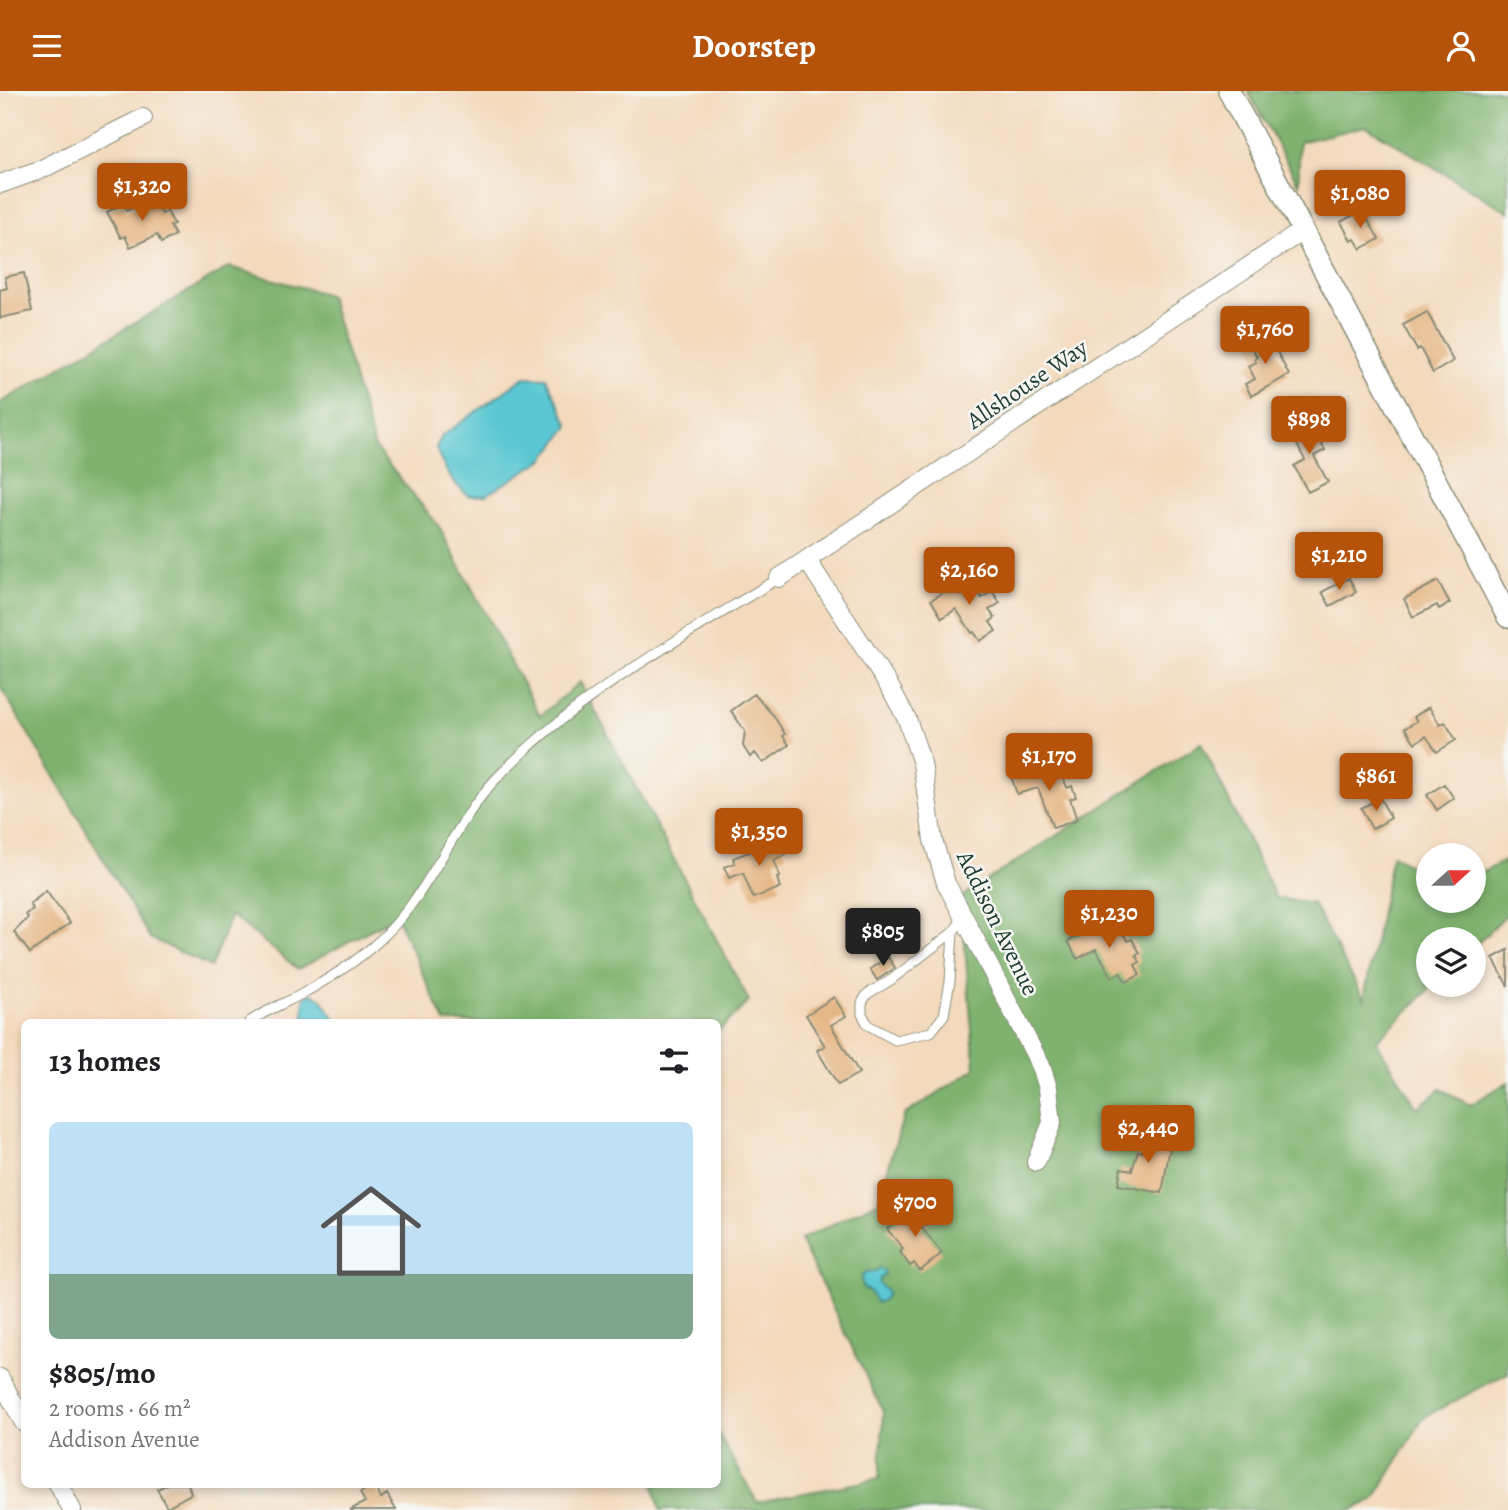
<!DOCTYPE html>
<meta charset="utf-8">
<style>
:root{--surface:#fff;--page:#f2f2f2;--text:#202124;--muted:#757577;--line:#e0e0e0;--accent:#b45309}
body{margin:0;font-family:Alegreya,serif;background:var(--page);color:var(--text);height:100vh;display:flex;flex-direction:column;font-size:26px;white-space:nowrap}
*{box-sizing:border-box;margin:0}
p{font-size:23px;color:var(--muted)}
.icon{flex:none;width:38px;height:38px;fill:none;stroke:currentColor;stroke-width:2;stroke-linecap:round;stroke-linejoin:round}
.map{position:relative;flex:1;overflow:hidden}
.drawer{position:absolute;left:21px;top:928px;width:700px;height:469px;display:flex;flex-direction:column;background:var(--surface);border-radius:10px;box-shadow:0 4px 10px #0003}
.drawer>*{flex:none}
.needle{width:46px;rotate:69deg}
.controls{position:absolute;left:1416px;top:752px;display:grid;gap:14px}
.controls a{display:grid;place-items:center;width:70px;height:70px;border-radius:50%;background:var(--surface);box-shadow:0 4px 10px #0003;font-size:35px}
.price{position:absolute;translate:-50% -60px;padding:0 16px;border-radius:7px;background:var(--accent);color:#fff;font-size:23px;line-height:46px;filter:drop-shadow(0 2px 4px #0008)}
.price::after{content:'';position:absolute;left:50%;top:42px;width:21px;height:16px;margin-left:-10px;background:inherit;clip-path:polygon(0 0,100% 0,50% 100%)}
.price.current{background:#222;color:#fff}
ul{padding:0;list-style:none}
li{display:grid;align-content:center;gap:14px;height:371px;padding:0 28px}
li+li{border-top:2px solid var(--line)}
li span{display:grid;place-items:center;height:217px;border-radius:10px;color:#555}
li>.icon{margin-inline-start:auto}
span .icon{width:126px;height:126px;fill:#fffc;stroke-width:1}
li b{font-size:30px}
h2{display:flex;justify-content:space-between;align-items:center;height:84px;padding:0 28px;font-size:30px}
header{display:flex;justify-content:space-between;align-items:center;height:91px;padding:0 28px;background:var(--accent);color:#fff;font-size:32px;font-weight:600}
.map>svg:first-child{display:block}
</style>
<header><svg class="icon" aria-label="menu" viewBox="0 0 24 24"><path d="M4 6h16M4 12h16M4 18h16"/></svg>Doorstep<svg class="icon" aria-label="person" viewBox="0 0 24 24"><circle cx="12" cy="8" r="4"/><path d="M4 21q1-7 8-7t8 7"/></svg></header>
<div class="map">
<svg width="1508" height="1419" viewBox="0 0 1508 1419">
<rect width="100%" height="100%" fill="#f6f6f2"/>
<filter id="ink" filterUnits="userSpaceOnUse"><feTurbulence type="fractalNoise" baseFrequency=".0143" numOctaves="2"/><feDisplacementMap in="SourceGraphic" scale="14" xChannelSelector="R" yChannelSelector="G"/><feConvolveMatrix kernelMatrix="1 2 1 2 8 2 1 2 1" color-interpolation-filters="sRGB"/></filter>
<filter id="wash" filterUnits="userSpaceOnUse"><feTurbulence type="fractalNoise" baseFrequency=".00686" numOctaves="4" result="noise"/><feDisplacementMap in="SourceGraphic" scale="28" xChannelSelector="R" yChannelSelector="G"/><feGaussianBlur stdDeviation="1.57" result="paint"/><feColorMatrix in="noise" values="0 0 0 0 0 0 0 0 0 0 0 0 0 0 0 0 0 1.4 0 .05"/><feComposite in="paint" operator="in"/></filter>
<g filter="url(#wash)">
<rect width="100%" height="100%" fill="#f4dabd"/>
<path fill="#7fb26e" stroke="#4f7851" stroke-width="2" d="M1248,0H1508V121L1366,35L1299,51V94Z
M229,176L329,204L375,357L438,434L540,625L580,591L749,910L718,941V931H445L396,825L298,878L231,824L211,876L150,847L0,595V312Z
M1201,652L1276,807L1313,813L1364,908L1392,764L1428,785V810H1474V786L1508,768V822L1474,856V849H1428V894H1434L1376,950L1417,1017L1441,998L1470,1014L1508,991V1282L1424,1326L1374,1409L1351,1419H660L653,1393H718V1342L757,1411L879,1388L884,1322L800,1149L878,1111L904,1024L975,978L961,806Z"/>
<path fill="#5ac7d2" stroke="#3c8283" stroke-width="2" d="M525,286L546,287L569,335L544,368L486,404L469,405C452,392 443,377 436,357L442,345Z
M310,902L321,907L337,931H304V907Z
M879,1177L885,1181L884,1185L880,1187L879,1193L888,1201L884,1208L877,1212L870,1201L863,1197L861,1186L865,1182L875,1181Z"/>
<g id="blocks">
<path fill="#e6b786" d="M153,106L162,123L167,120L174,133L170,135L175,144L161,152L157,144L130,156L125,145L121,147L107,121L123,113L127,120Z
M1362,119L1379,148L1361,158L1355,148L1351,150L1341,131Z
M24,182L32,220L0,227V199L7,197L5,186Z
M1427,221L1453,270L1433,282L1420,257L1417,259L1403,234Z
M1268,243L1289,284L1251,305L1245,293L1255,288L1248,275L1256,271L1254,268L1257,266L1249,252Z
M1309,329L1325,359L1314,365L1328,391L1308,401L1294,375L1305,369L1290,340Z
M968,486L982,507L992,500L1000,512L989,519L995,527L990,531L996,540L980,550L974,541L972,542L956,518L942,527L931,509Z
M1349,487L1356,501L1330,515L1322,501Z
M1438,490L1450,512L1439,518L1437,514L1413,526L1404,508Z
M754,603L773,624L785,643L783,645L789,654L763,672L755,662L750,666L743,655L745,640L731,620Z
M1429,616L1440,634L1445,631L1456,649L1437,661L1426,645L1415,652L1405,637L1417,630L1414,626Z
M1045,674L1046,679L1059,675L1067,697L1072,695L1076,706L1070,708L1077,729L1053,737L1038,697L1017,703L1011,685Z
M1444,693L1454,707L1437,719L1427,704Z
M1380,707L1391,727L1372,738L1361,717Z
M780,749L786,764L774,769L780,786L777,787L780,797L753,807L743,782L729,787L724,776L735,772L733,767Z
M46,800L70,832L30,862L14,841L28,827L26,823L33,818L30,813Z
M1101,833L1104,839L1116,833L1128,850L1132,848L1140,862L1136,864L1140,871L1135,874L1140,884L1126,891L1120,882L1112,886L1096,858L1077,868L1068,850Z
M1508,859V895L1493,867Z
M888,866L895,877L877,889L870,878Z
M834,906L846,925L831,934L859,982L838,994L817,959L825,955L806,924Z
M1148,1040L1168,1044L1165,1055L1170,1056L1162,1102L1118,1094L1121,1077L1132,1079L1138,1060L1142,1061L1144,1051L1146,1052Z
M918,1114L931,1130L922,1137L942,1162L920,1180L914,1172L910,1175L900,1161L903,1158L887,1138Z
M168,1393H188L191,1403L167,1416L157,1398Z
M374,1394L381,1407L387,1403L396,1419H350L365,1411L360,1402Z"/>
</g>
</g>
<g filter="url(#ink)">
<use href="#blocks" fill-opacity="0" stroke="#8a8c78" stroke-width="2"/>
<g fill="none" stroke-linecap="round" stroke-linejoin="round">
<defs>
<path id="service" d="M953,841L891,889L867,903L862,912V923L868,934L895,949L931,941L944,924L950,890L953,841L964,826
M249,931C265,920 283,913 300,904C331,887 363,867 387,842C432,797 452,736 494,690C575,604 680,548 779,487"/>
<path id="minor" d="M0,93L42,78L143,27
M807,469L891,598L907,628L922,672L933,749L946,792L1041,975L1048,997L1052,1032L1036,1071
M779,487L1302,140
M0,1287L24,1332
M58,1393L72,1419"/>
<path id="tertiary" d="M1229,0L1508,526"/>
</defs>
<use href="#service" stroke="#8a8c78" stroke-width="11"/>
<use href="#minor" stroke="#8a8c78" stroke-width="20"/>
<use href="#tertiary" stroke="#8a8c78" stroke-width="24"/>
<use href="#service" stroke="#fff" stroke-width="9"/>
<use href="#minor" stroke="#fff" stroke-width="18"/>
<use href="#tertiary" stroke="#fff" stroke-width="21"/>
</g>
</g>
<g text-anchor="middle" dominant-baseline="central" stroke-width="5" stroke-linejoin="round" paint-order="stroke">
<g font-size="24" fill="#1f3d34" stroke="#f6f6f2">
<text transform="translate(1027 293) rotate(-34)">Allshouse Way</text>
<text transform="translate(998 832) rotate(64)">Addison Avenue</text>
</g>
</g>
</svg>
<div class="controls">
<a><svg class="needle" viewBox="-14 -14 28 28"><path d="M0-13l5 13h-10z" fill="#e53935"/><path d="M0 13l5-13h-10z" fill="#757577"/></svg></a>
<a><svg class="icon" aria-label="layers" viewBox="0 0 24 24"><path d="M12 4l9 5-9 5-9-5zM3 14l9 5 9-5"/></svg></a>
</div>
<b class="price" style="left:142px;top:132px">$1,320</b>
<b class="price" style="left:1360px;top:139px">$1,080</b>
<b class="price" style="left:1265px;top:275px">$1,760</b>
<b class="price" style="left:1309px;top:365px">$898</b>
<b class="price" style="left:1339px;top:501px">$1,210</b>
<b class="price" style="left:969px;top:516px">$2,160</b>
<b class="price" style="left:1049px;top:702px">$1,170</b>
<b class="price" style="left:1376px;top:722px">$861</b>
<b class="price" style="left:759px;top:777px">$1,350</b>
<b class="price" style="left:1109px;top:859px">$1,230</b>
<b class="price current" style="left:883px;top:877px">$805</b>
<b class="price" style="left:1148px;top:1074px">$2,440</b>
<b class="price" style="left:915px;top:1148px">$700</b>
<section class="drawer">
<h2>13 homes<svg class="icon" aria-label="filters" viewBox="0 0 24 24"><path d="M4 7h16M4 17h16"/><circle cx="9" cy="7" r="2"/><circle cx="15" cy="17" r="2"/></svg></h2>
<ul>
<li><span style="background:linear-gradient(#bfe0f5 70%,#7fa58c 0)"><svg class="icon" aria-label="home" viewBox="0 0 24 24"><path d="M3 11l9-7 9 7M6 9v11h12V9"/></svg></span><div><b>$805/mo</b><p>2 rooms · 66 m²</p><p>Addison Avenue</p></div></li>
</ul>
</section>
</div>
